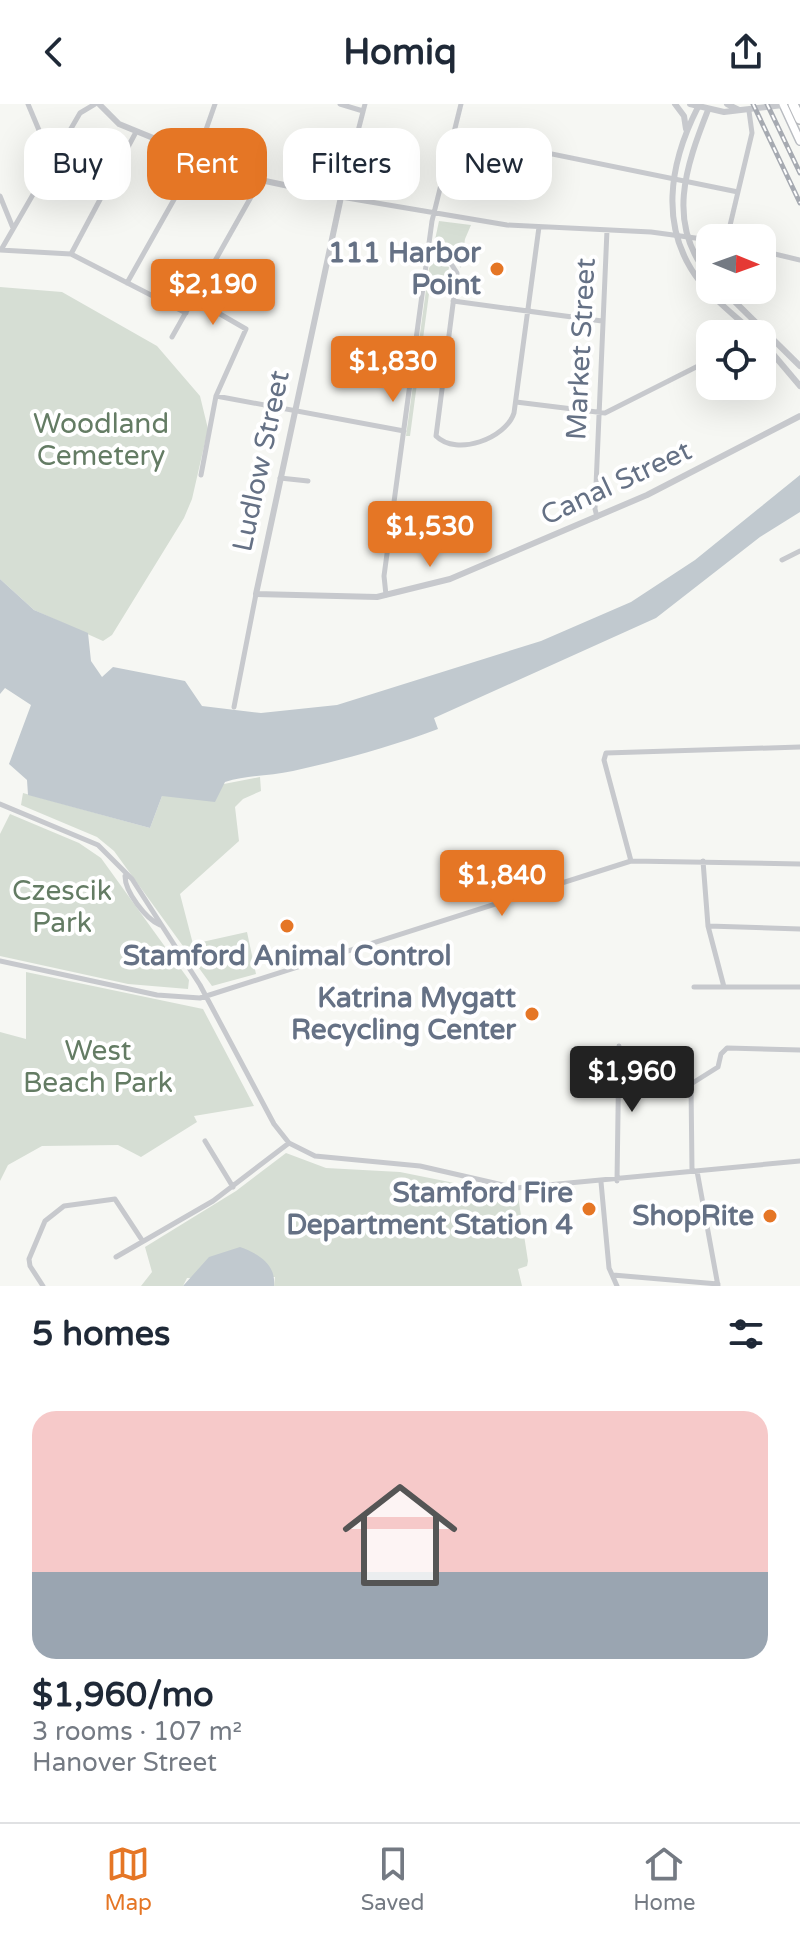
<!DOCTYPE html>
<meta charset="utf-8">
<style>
:root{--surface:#fff;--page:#f6f6f7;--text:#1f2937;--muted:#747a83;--line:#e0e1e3;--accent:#e57625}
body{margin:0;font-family:"Varela Round",sans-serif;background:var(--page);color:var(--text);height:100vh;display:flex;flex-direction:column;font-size:30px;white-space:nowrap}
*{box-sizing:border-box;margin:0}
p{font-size:26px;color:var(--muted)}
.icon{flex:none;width:44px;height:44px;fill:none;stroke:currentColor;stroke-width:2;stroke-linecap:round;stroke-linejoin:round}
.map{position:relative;height:1182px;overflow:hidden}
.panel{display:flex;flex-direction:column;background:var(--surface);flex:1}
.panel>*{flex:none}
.banner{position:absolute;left:24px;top:24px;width:752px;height:72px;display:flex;gap:16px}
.needle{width:52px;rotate:91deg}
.controls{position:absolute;left:696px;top:120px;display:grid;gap:16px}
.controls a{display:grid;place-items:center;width:80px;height:80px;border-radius:16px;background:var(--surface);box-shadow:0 8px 32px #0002;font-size:40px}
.price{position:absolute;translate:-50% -68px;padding:0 18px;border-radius:8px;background:var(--accent);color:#fff;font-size:26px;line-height:52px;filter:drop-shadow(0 2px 4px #0008)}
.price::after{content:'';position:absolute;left:50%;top:48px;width:24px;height:18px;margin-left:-12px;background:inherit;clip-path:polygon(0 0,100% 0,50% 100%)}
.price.current{background:#222;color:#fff}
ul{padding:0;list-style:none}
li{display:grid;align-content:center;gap:16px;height:424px;padding:0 32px}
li+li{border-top:2px solid var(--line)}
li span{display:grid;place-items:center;height:248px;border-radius:24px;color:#555}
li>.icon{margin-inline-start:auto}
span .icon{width:144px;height:144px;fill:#fffc;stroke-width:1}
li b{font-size:34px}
h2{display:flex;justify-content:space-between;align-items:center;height:96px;padding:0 32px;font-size:34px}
.chip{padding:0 28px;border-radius:24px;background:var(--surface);box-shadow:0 8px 32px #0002;font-size:28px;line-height:72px}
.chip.current{background:var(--accent);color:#fff}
header{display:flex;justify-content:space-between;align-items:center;height:104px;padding:0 32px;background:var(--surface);font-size:36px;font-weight:800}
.tab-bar{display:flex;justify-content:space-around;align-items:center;height:112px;border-top:2px solid var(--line);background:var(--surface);font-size:22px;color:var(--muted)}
.tab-bar a{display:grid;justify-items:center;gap:4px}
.tab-bar .current{color:var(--accent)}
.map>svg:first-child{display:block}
</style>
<header><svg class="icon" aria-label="back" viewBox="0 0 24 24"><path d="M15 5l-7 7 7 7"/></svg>Homiq<svg class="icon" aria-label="share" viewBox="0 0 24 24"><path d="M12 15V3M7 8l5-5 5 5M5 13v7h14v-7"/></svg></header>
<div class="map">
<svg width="800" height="1182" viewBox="0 0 800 1182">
<rect width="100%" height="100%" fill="#f6f7f3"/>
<path fill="#d6ded4" d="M439,117L471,121L465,135L461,164L454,155L432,150Z
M433,159L449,163L448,172L438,171L431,175L410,332H406L429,164Z
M0,183L62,188L157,242L200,292L208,325L192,395L184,414L112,531L103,537L34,506L0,475Z
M260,673L261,687L243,695L235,703L239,737L180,790L193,840L247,828L256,870L212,882L114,747L97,733L21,701L23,689L150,724L162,692Z
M10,710L79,739L101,754L189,876L188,885L128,880L0,852V730Z
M26,868L203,905L254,1002L194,1012L197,1018L141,1053L118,1041L42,1042L8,1061L0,1077V928L26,935Z
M286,1049L326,1064L400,1068L518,1092L528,1157L527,1162L518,1165L522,1182H274L275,1173L187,1174L183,1182H141L152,1168L145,1143L236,1087Z"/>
<path fill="#c1c9cf" d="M800,371V408L760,433L656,514L434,614L438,625C390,643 343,656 293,667C270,672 247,671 225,678L215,698L162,692L150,724L28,691L27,676L9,660L31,601L5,584L0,590V475L34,506L88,529L91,557L102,573L113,563L185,577L202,602L261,609L337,601L541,537L631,498L695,456Z
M240,1143C259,1150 276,1160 274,1182H183L209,1153Z"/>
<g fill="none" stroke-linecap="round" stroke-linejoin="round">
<defs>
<path id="secondary" d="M783,0L800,37"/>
<path id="motorway" d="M793,0L800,15"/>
</defs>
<use href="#secondary" stroke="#b9bcc1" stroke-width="10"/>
<use href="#motorway" stroke="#b7b9bd" stroke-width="12"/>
<path stroke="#c7c9cd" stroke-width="5" d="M28,0L49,50L54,53
M340,0L363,7
M365,0L341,93L507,121L651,128L710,136
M454,30L738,88
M0,92L13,124
M727,134L752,29L749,7
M0,146L71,150L186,209
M1,146L80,9L95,0
M762,147L800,156
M71,150L136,28
M426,155L450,158L457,169L436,332C457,353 506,334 514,309L539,123
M127,179L194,60L215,0
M194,195L246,225L216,292L201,371
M453,197L602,217
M172,233L260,77
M216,292L404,327
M516,298L605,309L710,256
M280,374L308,377
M597,413L595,405L607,126
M782,456L800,447
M386,491L384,472L432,117L461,0
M234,603L256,490
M0,700L98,741L132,775L200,881L274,1020L289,1039L315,1052L420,1062L516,1084L800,1057
M631,757L604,656L606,649L800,643
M703,757L708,822L724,883
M125,772C125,788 146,815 160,821
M708,822L800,825
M0,857L157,891L200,894L631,757L800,760
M694,883H800
M205,1037L233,1083
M692,1067L691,980L718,963L721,950L727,944L800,946
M697,1067L718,1182
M617,1077L619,942
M601,1078L609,1164L617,1182
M116,1153L213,1097L289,1039
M613,1171L718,1180
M43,1182L30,1162L29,1155L45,1117L64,1102L115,1095L142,1136"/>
<path stroke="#c7c9cd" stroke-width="6" d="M99,0L119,20L251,74L341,93L256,490L377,493L450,475L647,391L800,312
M675,0L684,12L686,25
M690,0L724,8L783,1
M727,0L739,6
M698,3C669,60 658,125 701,179C716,198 737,213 755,230
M708,6C686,62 665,120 710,173
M723,186L800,262
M762,237L800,282"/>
<use href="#secondary" stroke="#fff" stroke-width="7"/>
<use href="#motorway" stroke="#fff" stroke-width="9"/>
<defs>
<path id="rail" d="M753,0L800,99
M767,0L800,69"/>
</defs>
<use href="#rail" stroke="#a6aab1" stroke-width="5"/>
<use href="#rail" stroke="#fff" stroke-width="2" stroke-dasharray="6" stroke-linecap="butt"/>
</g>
<g fill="#e57625" stroke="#fff" stroke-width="3">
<circle cx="497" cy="165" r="8"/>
<circle cx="287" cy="822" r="8"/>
<circle cx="532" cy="910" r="8"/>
<circle cx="589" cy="1105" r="8"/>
<circle cx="770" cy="1112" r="8"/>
</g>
<g text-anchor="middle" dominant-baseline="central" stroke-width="8" stroke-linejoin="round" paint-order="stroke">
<g font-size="28" font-weight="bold" fill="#657185" stroke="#fff" text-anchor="end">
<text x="481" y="149">111 Harbor<tspan x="481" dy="32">Point</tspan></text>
<text x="287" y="852" text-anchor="middle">Stamford Animal Control</text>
<text x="516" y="894">Katrina Mygatt<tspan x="516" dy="32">Recycling Center</tspan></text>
<text x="573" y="1089">Stamford Fire<tspan x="573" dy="32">Department Station 4</tspan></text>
<text x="754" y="1112">ShopRite</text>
</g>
<g font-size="28" fill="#657185" stroke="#fff">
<text transform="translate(581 245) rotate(-87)">Market Street</text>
<text transform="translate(261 357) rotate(-78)">Ludlow Street</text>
<text transform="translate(616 379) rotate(-25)">Canal Street</text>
</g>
<g font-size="28" fill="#647c64" stroke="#fff">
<text x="101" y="320">Woodland<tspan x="101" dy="32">Cemetery</tspan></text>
<text x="62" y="787">Czescik<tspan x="62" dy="32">Park</tspan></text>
<text x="98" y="947">West<tspan x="98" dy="32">Beach Park</tspan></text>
</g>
</g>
</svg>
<div class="controls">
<a><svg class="needle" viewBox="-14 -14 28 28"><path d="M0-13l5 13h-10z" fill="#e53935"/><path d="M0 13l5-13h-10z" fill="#747a83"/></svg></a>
<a><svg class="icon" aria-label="locate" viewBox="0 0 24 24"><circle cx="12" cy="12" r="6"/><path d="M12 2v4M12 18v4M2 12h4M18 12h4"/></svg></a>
</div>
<b class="price" style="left:213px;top:223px">$2,190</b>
<b class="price" style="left:393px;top:300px">$1,830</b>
<b class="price" style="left:430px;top:465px">$1,530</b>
<b class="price" style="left:502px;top:814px">$1,840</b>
<b class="price current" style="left:632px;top:1010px">$1,960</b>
<div class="banner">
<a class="chip">Buy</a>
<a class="chip current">Rent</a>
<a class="chip">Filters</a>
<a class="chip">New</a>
</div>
</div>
<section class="panel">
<h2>5 homes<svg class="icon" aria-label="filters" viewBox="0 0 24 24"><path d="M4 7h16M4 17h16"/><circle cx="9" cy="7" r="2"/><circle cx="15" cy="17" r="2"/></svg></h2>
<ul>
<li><span style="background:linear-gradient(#f6c9c9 65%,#9aa5b1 0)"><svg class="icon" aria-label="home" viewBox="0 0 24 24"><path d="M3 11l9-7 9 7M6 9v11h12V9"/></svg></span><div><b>$1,960/mo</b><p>3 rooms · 107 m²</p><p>Hanover Street</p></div></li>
</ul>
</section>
<nav class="tab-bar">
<a class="current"><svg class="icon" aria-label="map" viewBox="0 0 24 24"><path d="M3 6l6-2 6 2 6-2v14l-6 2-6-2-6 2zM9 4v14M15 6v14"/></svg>Map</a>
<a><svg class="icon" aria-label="saved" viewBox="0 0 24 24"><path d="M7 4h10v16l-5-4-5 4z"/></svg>Saved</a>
<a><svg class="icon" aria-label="home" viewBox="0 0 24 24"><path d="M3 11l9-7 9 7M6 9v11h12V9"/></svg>Home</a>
</nav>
